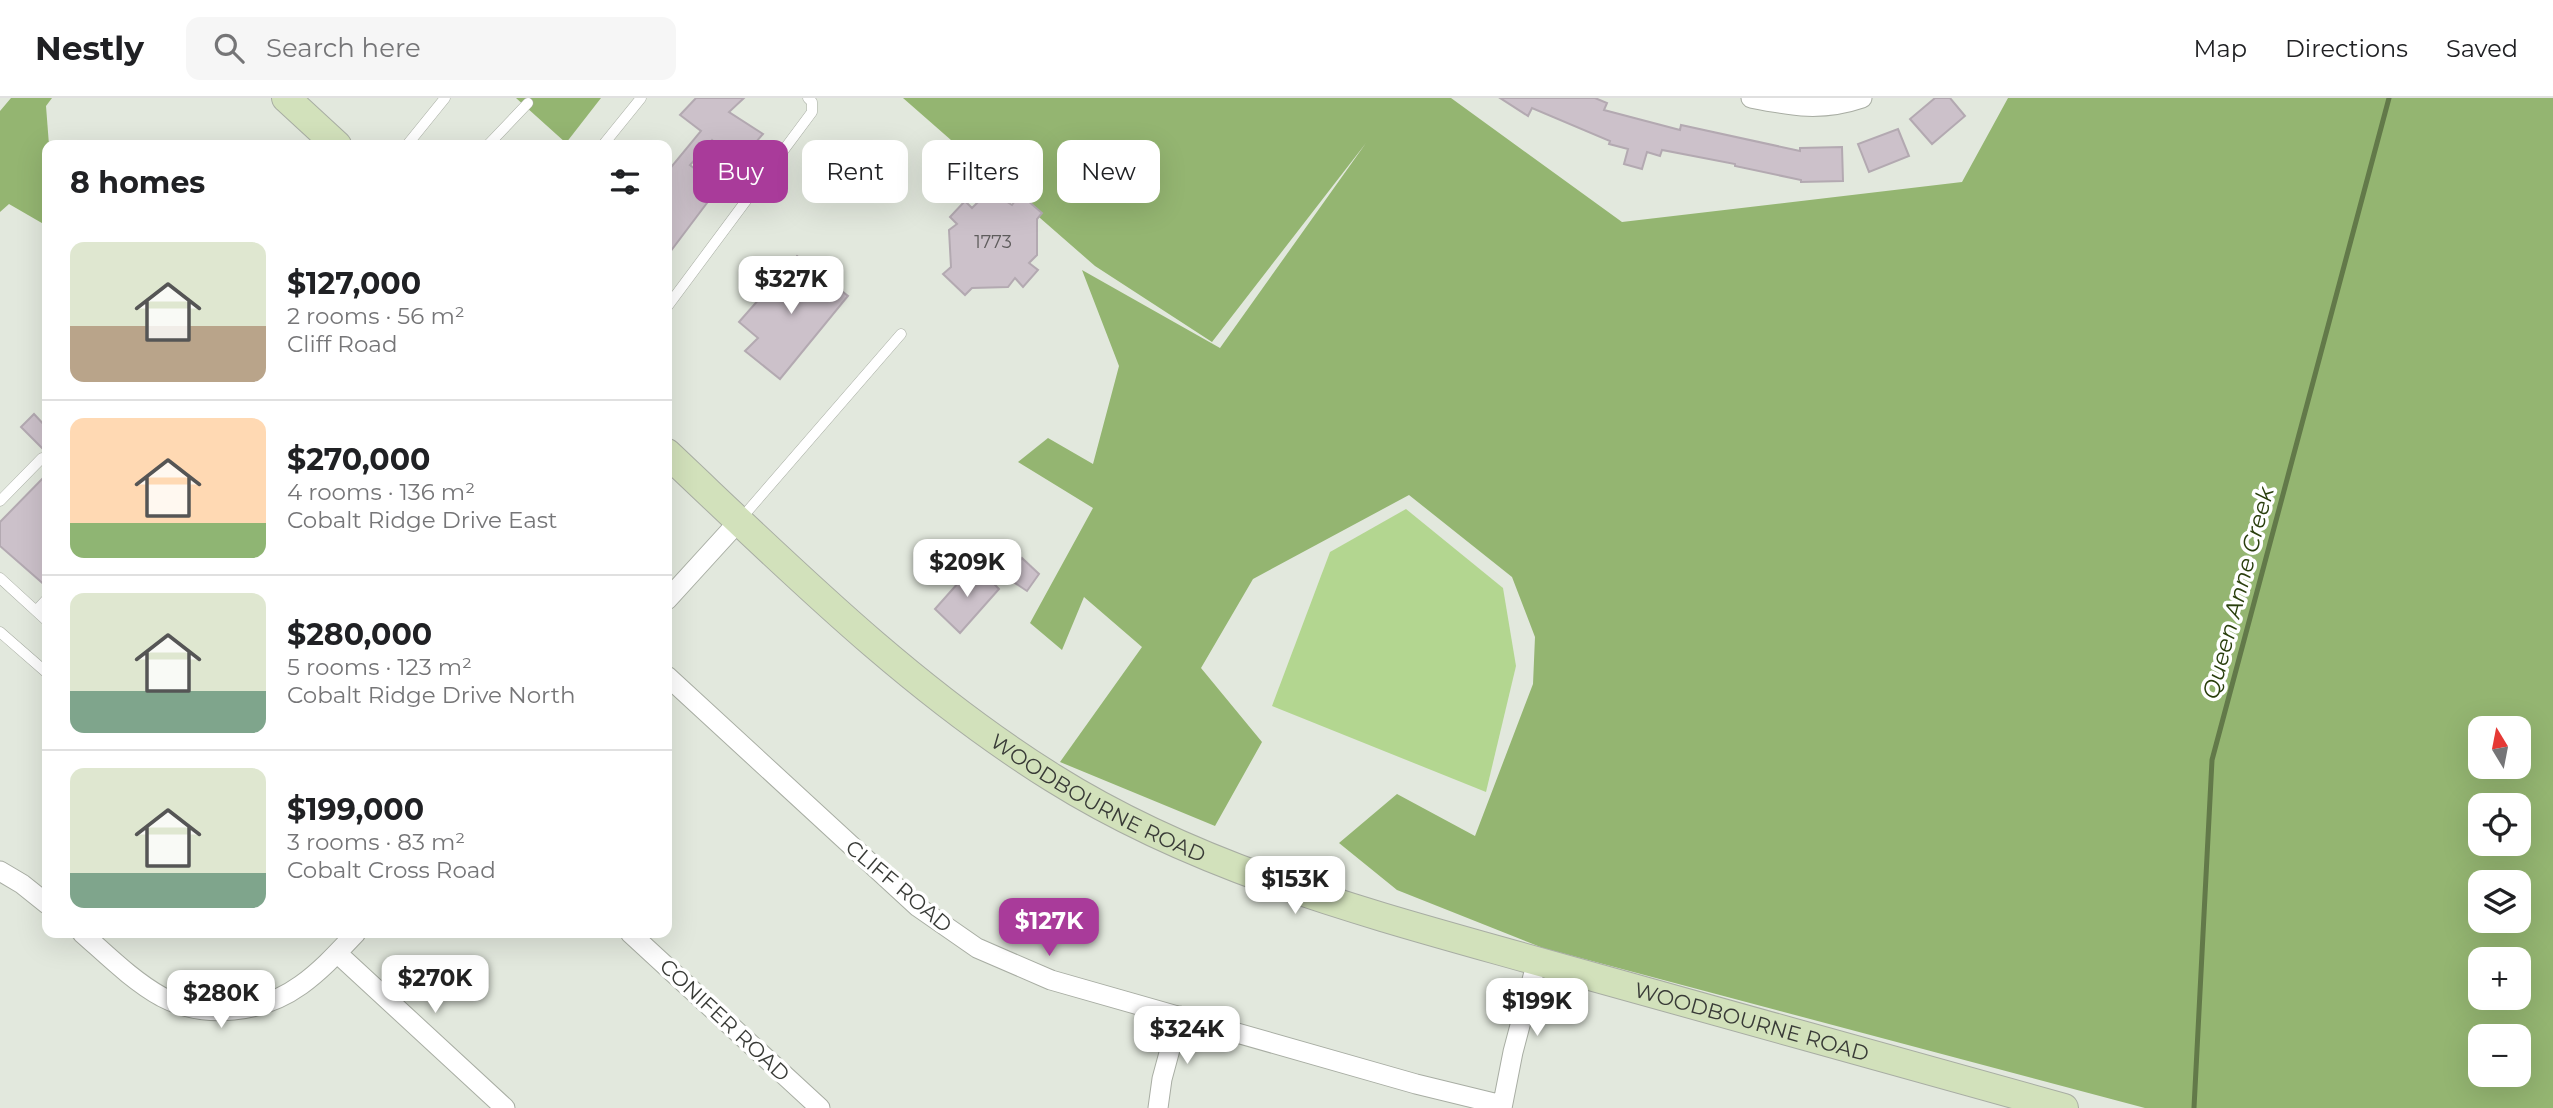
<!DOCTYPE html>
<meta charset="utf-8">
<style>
:root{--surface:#fff;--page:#f6f6f6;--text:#202124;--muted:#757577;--line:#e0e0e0;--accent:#a93b9a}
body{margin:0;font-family:Montserrat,sans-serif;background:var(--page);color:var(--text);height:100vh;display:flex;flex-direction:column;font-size:26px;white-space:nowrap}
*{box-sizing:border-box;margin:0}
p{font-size:23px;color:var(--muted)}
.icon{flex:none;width:38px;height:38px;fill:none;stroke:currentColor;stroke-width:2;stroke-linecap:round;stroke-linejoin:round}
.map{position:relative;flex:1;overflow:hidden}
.side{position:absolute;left:42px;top:42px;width:630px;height:798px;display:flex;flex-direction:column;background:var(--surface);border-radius:14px;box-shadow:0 7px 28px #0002}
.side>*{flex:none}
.top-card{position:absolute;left:693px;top:42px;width:665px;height:63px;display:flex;gap:14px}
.needle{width:46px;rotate:350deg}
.fabs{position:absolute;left:2468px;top:618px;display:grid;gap:14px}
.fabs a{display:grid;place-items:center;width:63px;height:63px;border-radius:14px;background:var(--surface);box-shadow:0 7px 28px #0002;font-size:35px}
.price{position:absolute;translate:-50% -60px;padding:0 16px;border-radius:14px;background:#fff;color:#222;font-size:23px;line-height:46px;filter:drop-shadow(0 2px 4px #0008)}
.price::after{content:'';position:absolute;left:50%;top:42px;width:21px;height:16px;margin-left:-10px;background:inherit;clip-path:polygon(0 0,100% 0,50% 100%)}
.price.on{background:var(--accent);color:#fff}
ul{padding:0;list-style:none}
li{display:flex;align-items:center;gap:21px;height:175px;padding:0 28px}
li+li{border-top:2px solid var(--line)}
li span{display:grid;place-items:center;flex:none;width:196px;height:140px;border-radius:14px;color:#555}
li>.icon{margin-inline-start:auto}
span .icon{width:84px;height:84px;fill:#fffc;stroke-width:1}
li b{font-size:30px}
h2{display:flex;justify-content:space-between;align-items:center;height:84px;padding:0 28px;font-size:30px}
.chip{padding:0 24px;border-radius:14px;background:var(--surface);box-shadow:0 7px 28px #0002;font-size:24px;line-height:63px}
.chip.on{background:var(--accent);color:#fff}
header{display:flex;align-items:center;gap:42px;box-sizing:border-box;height:98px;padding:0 35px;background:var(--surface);border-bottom:2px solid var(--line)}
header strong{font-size:33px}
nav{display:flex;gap:38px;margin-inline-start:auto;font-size:24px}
.search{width:490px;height:63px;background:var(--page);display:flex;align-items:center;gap:18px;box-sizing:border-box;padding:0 24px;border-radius:14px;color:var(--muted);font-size:26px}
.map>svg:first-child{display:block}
</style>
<header>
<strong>Nestly</strong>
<div class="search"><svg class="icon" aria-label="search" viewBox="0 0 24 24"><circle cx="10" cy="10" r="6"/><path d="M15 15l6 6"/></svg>Search here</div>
<nav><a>Map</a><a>Directions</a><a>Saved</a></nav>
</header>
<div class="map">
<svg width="2553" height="1010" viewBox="0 0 2553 1010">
<rect width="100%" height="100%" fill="#e2e8dd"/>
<path fill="#b3d690" d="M1406,411L1503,490L1516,568L1486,694L1272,608L1330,454Z"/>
<path fill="#94b571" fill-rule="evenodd" d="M11,0H52L46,8L49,47L47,128L9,106L0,114V13Z
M516,0H601L566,45Z
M903,0H1451L1622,124L1962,84L2008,0H2553V1010H2145L1543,850L1397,792L1339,745L1397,696L1475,738L1533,586L1535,539L1512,479L1409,397L1253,481L1201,570L1262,644L1215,728L1060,664L1142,549L1084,499L1062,552L1030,525L1093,410L1018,364L1048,340L1093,366L1119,268L1082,172L1220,250L1366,45L1212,244L1095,168ZM2480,630H2518V668H2480ZM2480,707H2518V746H2480ZM2480,784H2518V822H2480ZM2480,861H2518V900H2480ZM2480,938H2518V976H2480Z"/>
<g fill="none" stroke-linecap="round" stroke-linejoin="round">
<path stroke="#627949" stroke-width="5" d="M2194,1010L2212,662L2389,0"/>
</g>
<path fill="#ccc1ca" stroke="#b3a9b1" stroke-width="2" d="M696,0H744L729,14L763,36L737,66L712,42L690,67L719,89L667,158V74L701,33L680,17Z
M1500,0H1595L1607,5L1604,12L1680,32L1681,27L1800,53V50L1842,49L1843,83L1801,84V82L1735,68V66L1662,52L1660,58L1647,54L1642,71L1624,66L1628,51L1609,46L1610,43L1532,10L1528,18Z
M1935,0H1950L1965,18L1932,46L1910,21Z
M1898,31L1909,58L1869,74L1858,46Z
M1020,96L1042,115L1037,121V157L1029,165L1038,172L1023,189L1015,180L1008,189L972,190L965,197L943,176L951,169L949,132L957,126L950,119L965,103L972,110L979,103L1004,102L1012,107Z
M797,158L848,198L780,281L745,253L758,240L739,224Z
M34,316L47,330V355L21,329Z
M47,376V489L0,448V424Z
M1022,460L1039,476L1027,493L1006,479Z
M975,466L999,491L960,535L935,511Z"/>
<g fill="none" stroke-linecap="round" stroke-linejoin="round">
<defs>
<path id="lane" d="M407,47L445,0
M488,47L528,5
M603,47L641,0
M667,209L812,14V4L808,0
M0,403L42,360
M739,423L901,236
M0,480L47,523
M36,513L47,501
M0,534L47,575"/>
<path id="street" d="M1751,0C1792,8 1821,14 1862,0
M667,502L739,423
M667,578L918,809L977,850L1051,882L1416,986L1502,1007
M0,773L22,786L47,806
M82,835C107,857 133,883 162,899C206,922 262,915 301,887C322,872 339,853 356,835
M630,835L820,1010
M337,855L505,1010
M1158,1010L1162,981L1179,918
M1502,1010L1513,954L1537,863"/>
<g id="secondary">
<path d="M286,0L337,47"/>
<path id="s1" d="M667,355C790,471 909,590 1053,680C1206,776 1382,819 1554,868C1724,915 1894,963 2064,1010"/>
</g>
</defs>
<use href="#lane" stroke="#a8ada3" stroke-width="11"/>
<use href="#street" stroke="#a8ada3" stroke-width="21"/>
<use href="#secondary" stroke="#a8ada3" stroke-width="30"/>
<use href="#lane" stroke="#fff" stroke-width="10"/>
<use href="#street" stroke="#fff" stroke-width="19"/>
<use href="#secondary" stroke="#d2e1bb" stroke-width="28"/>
</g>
<g text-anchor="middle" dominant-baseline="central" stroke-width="7" stroke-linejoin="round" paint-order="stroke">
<g font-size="18" fill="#5e5c5c">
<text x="993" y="144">1773</text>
</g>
<g font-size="21" fill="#393b37" stroke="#fff">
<text stroke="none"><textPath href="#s1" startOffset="555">WOODBOURNE ROAD</textPath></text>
<text transform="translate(899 788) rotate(40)">CLIFF ROAD</text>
<text transform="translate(725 922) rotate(43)">CONIFER ROAD</text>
<text stroke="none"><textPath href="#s1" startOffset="1248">WOODBOURNE ROAD</textPath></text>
</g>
<g font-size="23" font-style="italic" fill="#2a3f0d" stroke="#fff">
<text transform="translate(2238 495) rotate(-75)">Queen Anne Creek</text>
</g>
</g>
</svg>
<div class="fabs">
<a><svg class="needle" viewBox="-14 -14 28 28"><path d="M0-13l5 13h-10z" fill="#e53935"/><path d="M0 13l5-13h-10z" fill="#757577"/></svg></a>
<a><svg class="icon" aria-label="locate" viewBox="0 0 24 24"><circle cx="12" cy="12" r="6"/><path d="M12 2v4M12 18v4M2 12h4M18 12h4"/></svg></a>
<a><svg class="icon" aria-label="layers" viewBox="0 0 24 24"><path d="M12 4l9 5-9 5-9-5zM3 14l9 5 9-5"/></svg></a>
<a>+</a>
<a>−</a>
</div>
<b class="price" style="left:791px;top:218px">$327K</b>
<b class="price" style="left:967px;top:501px">$209K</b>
<b class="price" style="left:1295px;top:818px">$153K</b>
<b class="price on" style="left:1049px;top:860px">$127K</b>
<b class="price" style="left:435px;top:917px">$270K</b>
<b class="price" style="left:221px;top:932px">$280K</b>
<b class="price" style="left:1537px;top:940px">$199K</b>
<b class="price" style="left:1187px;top:968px">$324K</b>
<div class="top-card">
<a class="chip on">Buy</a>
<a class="chip">Rent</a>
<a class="chip">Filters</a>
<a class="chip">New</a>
</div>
<section class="side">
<h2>8 homes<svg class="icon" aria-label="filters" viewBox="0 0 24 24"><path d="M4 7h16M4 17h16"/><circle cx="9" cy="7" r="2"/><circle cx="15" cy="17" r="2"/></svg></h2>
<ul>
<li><span style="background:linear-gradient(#dfe7d0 60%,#b9a48a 0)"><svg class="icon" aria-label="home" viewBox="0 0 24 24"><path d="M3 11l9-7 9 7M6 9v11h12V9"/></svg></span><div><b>$127,000</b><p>2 rooms · 56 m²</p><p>Cliff Road</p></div></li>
<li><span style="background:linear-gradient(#ffd9b3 75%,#8fb573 0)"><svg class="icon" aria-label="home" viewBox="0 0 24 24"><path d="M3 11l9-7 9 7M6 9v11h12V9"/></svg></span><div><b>$270,000</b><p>4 rooms · 136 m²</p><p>Cobalt Ridge Drive East</p></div></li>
<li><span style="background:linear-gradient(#dfe7d0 70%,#7fa58c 0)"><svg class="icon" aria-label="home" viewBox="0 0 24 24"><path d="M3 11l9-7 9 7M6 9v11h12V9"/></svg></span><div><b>$280,000</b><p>5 rooms · 123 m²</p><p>Cobalt Ridge Drive North</p></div></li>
<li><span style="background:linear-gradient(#dfe7d0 75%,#7fa58c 0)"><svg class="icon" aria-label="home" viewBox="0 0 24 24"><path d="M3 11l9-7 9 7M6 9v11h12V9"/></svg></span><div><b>$199,000</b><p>3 rooms · 83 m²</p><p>Cobalt Cross Road</p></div></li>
</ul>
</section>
</div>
